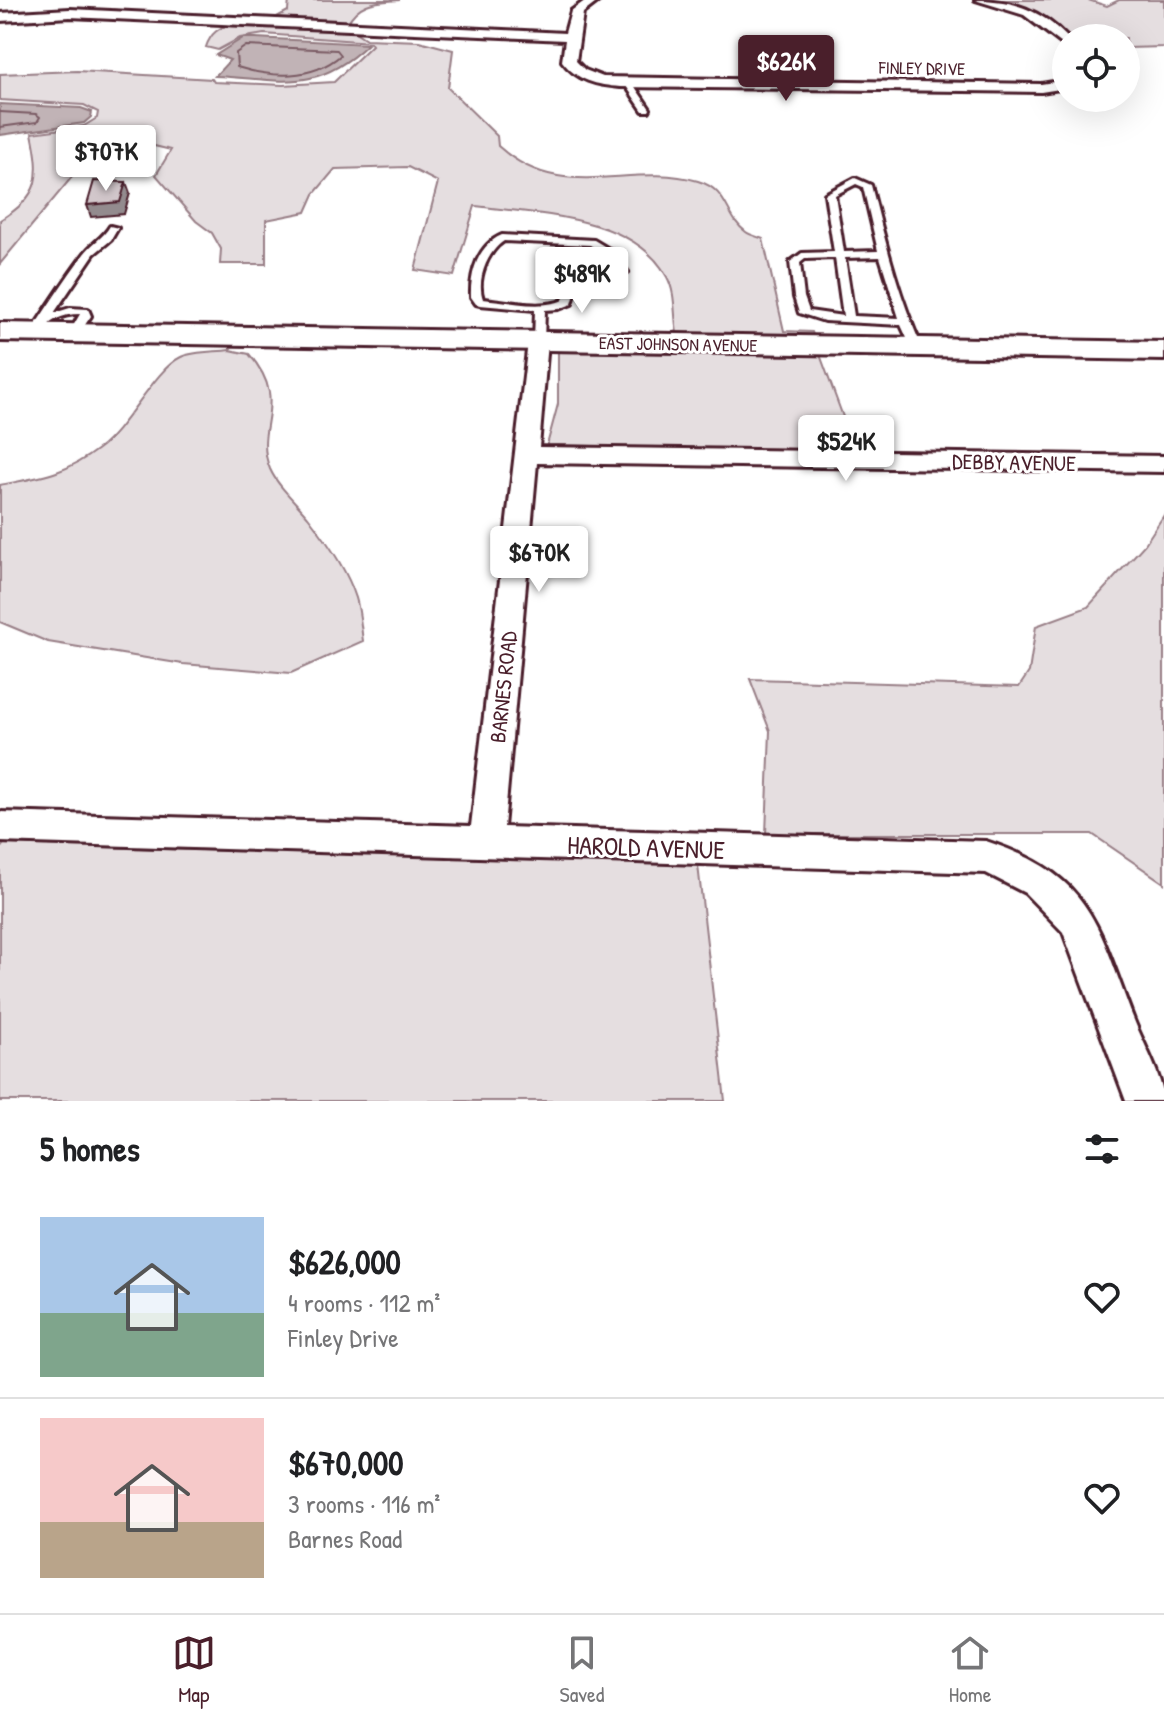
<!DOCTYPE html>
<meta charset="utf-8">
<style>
:root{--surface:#fff;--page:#f6f6f6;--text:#202124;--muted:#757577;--line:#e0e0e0;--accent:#4a1f2b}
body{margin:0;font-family:"Patrick Hand",sans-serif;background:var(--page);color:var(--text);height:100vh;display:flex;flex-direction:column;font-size:30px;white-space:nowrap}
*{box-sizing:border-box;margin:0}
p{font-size:26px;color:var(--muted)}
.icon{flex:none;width:44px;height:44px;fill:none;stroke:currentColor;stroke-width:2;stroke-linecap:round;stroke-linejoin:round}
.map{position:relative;height:1101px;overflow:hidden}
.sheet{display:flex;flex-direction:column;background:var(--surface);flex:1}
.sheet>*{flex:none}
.buttons{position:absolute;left:1052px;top:24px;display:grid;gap:16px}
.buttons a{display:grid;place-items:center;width:88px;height:88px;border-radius:50%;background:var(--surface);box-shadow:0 8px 32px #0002;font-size:40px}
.price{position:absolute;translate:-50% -68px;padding:0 18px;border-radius:8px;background:#fff;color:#222;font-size:26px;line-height:52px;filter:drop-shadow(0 2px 4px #0008)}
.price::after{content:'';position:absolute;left:50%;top:48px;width:24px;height:18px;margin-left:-12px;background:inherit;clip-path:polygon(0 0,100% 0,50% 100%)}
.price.selected{background:var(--accent);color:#fff}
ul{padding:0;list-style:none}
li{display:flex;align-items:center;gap:24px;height:200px;padding:0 40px}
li+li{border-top:2px solid var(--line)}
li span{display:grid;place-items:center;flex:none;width:224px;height:160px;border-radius:0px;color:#555}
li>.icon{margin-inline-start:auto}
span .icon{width:96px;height:96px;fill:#fffc;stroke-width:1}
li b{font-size:34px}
h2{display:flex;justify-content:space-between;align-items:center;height:96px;padding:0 40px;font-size:34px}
.menu{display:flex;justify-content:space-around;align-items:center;height:112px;border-top:2px solid var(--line);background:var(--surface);font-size:22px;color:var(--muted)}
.menu a{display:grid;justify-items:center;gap:4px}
.menu .selected{color:var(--accent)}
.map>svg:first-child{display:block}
</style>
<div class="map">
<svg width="1164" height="1101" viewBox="0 0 1164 1101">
<rect width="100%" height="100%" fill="#fff"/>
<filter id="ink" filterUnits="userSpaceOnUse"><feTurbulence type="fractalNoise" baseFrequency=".0125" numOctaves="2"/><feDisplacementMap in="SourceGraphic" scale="16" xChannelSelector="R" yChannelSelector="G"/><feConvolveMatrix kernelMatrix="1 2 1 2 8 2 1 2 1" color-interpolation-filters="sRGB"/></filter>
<g filter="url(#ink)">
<path fill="#e5dee0" stroke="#987e86" stroke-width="2" d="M289,0H400C376,2 359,1 347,24L248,18H275L288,11Z
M1002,0H1088L1107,6L1119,0H1164V47L1126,48V38H1067C1047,17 1030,7 1002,0Z
M233,23L349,28L366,39L419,41L453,50L448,88L497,136L498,146C562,205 628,161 698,181C729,190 725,217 746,232C750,235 758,237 763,239L784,331L812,332L815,340L678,338C673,318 677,295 667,277C635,215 535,214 475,206L454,276L415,270L438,182L408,167L335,169L314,194L306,212L266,220V264H220L221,249L212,233L196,221L156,175L171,150L133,141L100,143L0,264V220C41,196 41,176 32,133L84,126L97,118L98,112L84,105L0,100V74L77,71L212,79L214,82L283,85L334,82L372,45L370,42L264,34L240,38L218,50L206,47C211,32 219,28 233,23Z
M558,348L819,352L856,452L547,445L558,404Z
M230,350L249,354C292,404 252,425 270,469C278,487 297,503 309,518C327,541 347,570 356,598C360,611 361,627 363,641L291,673L183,664L48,642L0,622V485C40,477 64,475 98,449C126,429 155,369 181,357C194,351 216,352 230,350Z
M1164,515V883L1092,834H766L770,731L750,679L1019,687L1029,672L1036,626L1088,607L1145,544Z
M4,844L698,865L725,1101H0V849Z"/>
<path fill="#c1b3b6" stroke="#91787e" stroke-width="2" d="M243,38H256L368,44C314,95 281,79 215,76L230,60L216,55Z
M0,104L81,108L92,112L91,117L84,123L0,135Z"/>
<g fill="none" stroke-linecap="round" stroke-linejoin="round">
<path stroke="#7a5a63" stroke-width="2" d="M246,46L337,50L341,55C312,80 272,78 237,67L236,53Z
M0,112L36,114L40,117L37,122L0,127"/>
<defs>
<path id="service" d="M625,81H631L650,109L649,111H643L624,83Z
M855,178L871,185C885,240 898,295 922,347L920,349H912L901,325L824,321L799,313L794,297L790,262L802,253L834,252L825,194ZM856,184L863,187L878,251L844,252L835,195ZM880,257L899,318L854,316L845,258ZM835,258L843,316L809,311L804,297L800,263L805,259Z
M110,226L118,228L111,240L94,254L54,313L70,308L88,309L91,316L78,335H70L69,333L80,314C61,314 49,321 39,335H31L30,333C47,307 65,279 84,254C92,243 103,238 110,226Z
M502,235L594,240L614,252L628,272L575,294L572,304L559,309L545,310L544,342L538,345L534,344L535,310L480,305L476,304L471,297C470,273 478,245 502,235ZM504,241L590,245L607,256L617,271L566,290L563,300C541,310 507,301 483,299C476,280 487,252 504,241Z"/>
<path id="minor" d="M586,0H600L583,13L576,61L585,70L603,77L1041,84L1066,80V88L1041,92L620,87C597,85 577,81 562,61L565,40L70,17L0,21V13L70,9L565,33L571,11Z
M975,0C1014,0 1041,10 1068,38L1066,47L1024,15Z
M538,336L548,342L539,447L1164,456V472L537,463L504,827L986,841C1093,876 1097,925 1134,1020C1143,1043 1163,1078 1164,1101H1126L1063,932L1025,893L986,873L0,842V812L471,826L528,342Z"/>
<path id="secondary" d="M0,323L1164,342V360L0,341Z"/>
</defs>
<use href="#service" stroke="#4a1f2b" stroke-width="6"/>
<use href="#minor" stroke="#4a1f2b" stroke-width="6"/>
<use href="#secondary" stroke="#4a1f2b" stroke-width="6"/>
<use href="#service" fill="#fff" fill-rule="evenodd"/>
<use href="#minor" fill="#fff" fill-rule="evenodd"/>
<use href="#secondary" fill="#fff" fill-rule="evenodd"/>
</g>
<path fill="#938b8e" stroke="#4a1f2b" stroke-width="2" d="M126,182L130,193L124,214L91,217L87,205Z"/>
<path fill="#d2c7cb" stroke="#4a1f2b" stroke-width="2" d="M94,181L126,182L120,202L87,205Z"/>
</g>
<g text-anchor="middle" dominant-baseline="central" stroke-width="6" stroke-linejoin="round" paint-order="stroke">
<g font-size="18" fill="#4a1f2b" stroke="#fff">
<text transform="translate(922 68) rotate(1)">FINLEY DRIVE</text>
<text transform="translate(678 344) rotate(1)">EAST JOHNSON AVENUE</text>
</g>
<g font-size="22" fill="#4a1f2b" stroke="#fff">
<text transform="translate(1014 462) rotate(1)">DEBBY AVENUE</text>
<text transform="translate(503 687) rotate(-84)">BARNES ROAD</text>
</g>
<g font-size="26" fill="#4a1f2b" stroke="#fff">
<text transform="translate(646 847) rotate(2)">HAROLD AVENUE</text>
</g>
</g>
</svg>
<div class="buttons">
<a><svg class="icon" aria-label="locate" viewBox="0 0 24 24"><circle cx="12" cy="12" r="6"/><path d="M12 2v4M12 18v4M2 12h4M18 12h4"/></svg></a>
</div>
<b class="price selected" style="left:786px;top:103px">$626K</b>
<b class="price" style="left:106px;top:193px">$707K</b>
<b class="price" style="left:582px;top:315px">$489K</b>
<b class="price" style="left:846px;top:483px">$524K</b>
<b class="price" style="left:539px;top:594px">$670K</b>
</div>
<section class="sheet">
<h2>5 homes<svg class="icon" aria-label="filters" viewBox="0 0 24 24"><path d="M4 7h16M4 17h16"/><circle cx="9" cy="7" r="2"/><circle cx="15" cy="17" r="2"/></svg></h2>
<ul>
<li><span style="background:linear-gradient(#a9c7e8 60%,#7fa58c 0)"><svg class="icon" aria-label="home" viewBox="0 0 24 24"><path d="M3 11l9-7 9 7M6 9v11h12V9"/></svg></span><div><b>$626,000</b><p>4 rooms · 112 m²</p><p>Finley Drive</p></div><svg class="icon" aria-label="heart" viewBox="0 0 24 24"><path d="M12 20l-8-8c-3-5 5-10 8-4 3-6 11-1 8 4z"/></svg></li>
<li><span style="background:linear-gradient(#f6c9c9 65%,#b9a48a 0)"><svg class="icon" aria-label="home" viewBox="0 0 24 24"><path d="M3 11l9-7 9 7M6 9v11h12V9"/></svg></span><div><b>$670,000</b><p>3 rooms · 116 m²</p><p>Barnes Road</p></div><svg class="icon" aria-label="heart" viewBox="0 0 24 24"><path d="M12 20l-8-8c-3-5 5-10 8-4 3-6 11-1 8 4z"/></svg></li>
</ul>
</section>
<nav class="menu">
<a class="selected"><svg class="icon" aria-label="map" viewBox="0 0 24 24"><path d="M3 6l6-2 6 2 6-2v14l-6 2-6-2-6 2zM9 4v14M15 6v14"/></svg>Map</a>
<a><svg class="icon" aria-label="saved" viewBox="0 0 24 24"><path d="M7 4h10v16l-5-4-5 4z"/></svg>Saved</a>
<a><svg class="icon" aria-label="home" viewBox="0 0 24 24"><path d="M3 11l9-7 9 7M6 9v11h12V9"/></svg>Home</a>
</nav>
